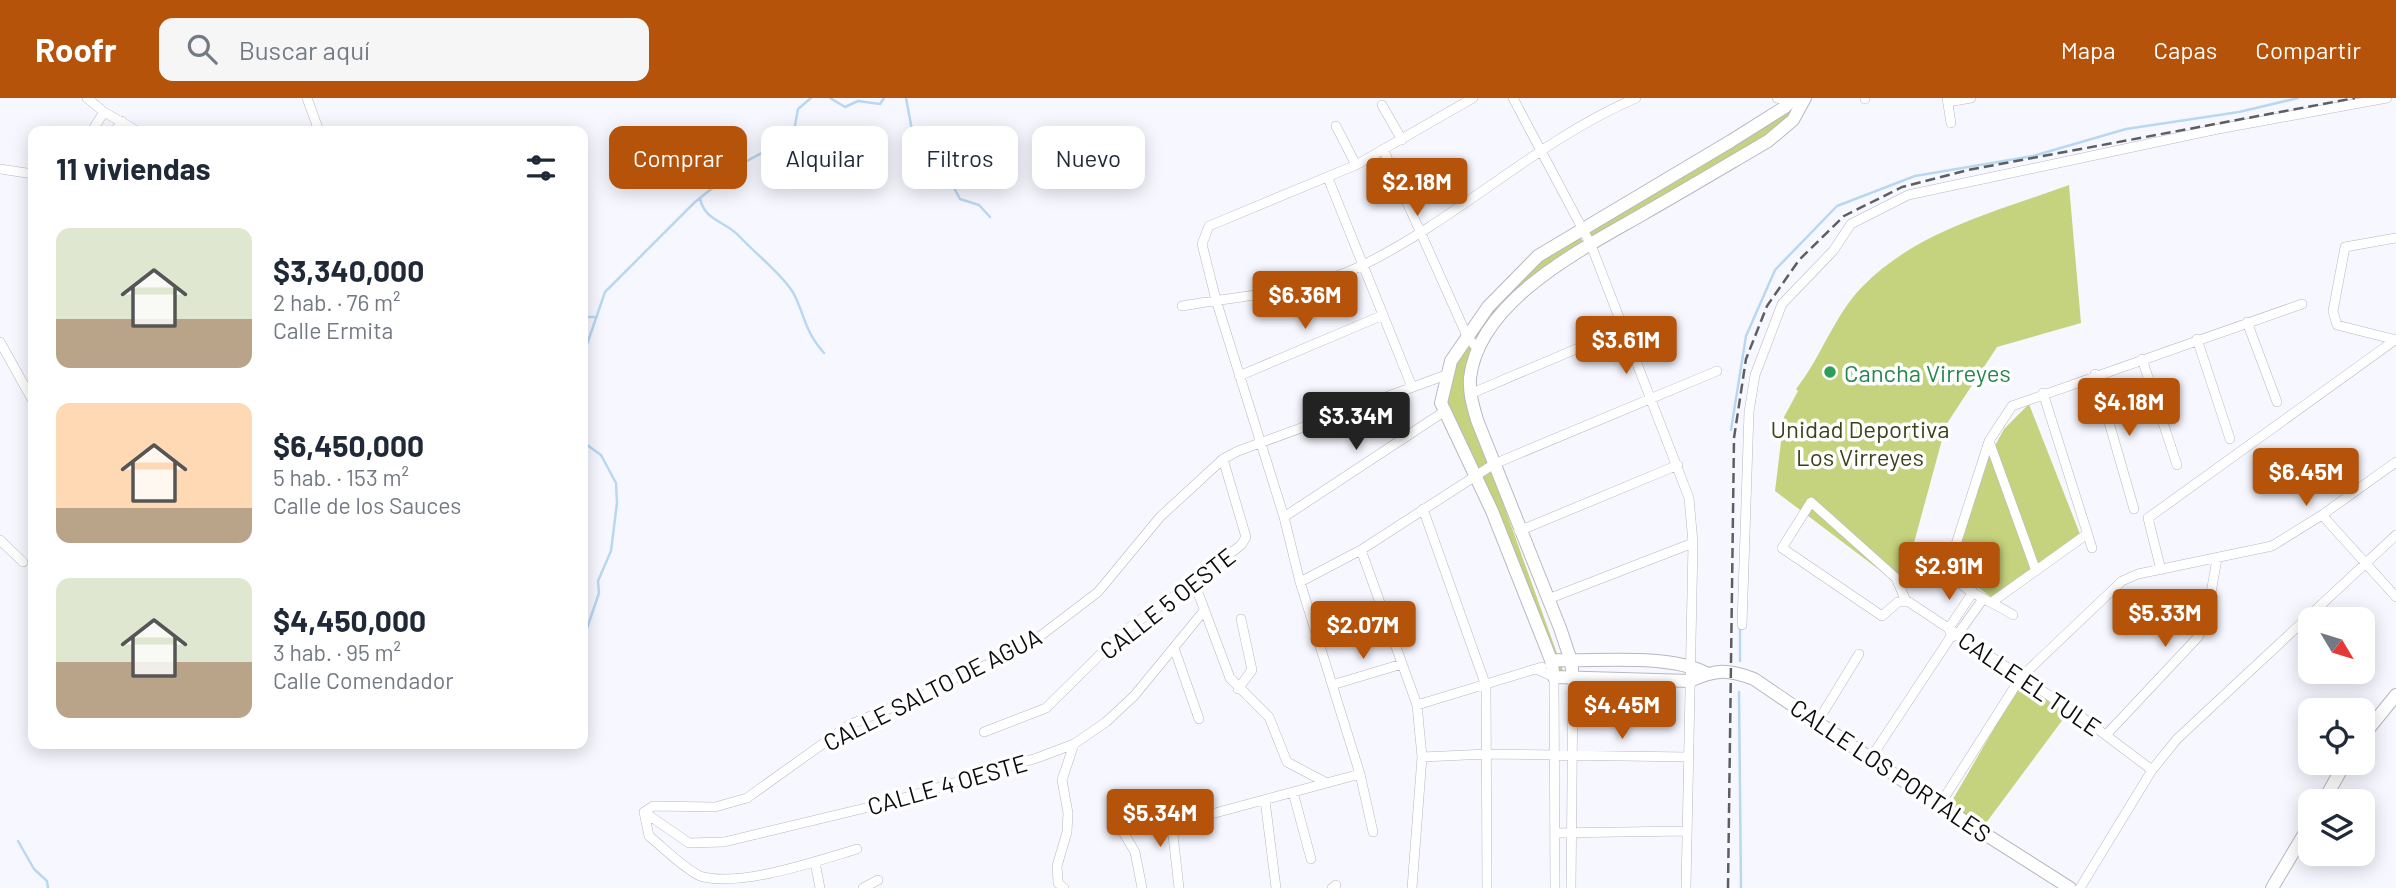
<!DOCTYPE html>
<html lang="es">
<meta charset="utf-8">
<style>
:root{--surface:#fff;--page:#f6f6f7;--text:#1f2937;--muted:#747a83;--accent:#b45309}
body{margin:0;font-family:Barlow,sans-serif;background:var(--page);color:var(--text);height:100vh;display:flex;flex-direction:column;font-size:26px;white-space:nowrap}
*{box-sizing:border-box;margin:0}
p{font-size:23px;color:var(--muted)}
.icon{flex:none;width:38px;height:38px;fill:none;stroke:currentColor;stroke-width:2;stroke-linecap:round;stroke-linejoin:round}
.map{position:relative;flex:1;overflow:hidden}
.sheet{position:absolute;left:28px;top:28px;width:560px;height:623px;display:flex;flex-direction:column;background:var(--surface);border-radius:14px;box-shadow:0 4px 18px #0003}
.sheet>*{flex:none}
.hud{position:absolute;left:609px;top:28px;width:665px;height:63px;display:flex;gap:14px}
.needle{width:46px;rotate:128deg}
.fabs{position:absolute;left:2298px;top:509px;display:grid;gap:14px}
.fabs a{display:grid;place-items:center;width:77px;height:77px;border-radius:14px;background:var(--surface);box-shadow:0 4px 18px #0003;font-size:35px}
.price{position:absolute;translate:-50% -60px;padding:0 16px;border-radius:7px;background:var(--accent);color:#fff;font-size:23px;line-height:46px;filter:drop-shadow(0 2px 4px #0008)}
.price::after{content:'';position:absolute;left:50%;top:42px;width:21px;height:16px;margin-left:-10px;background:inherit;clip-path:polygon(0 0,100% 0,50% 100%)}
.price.on{background:#222;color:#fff}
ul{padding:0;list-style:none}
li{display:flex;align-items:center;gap:21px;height:175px;padding:0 28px}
li span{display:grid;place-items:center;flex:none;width:196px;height:140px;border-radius:14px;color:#555}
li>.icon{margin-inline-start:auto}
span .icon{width:84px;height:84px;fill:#fffc;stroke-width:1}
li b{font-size:30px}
h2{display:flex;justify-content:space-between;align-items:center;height:84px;padding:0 28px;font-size:30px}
.chip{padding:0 24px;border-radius:14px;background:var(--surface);box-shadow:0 4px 18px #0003;font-size:24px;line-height:63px}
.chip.on{background:var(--accent);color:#fff}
header{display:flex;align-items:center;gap:42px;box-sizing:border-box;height:98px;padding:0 35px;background:var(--accent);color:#fff}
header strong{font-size:33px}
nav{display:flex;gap:38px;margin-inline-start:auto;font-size:24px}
.search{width:490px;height:63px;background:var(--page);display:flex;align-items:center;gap:18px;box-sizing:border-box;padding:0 24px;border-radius:14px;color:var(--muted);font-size:26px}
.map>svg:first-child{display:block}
</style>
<header>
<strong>Roofr</strong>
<div class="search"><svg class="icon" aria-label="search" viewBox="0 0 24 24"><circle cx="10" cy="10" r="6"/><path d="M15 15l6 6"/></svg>Buscar aquí</div>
<nav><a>Mapa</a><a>Capas</a><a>Compartir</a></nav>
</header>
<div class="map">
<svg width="2396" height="790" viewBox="0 0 2396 790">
<rect width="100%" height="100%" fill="#f7f8ff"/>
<path fill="#c5d37e" d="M1785,7L1796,13L1786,27L1589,146L1581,133Z
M2069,87L2081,225L1997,249L1946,327L1902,489L1775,393L1784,319L1798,293L1796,291C1821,260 1834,217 1863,188C1918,132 1998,113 2069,87Z
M1577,135L1586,148L1547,171L1482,244L1466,302L1564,575L1552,576L1476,381L1444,319L1450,262L1534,159Z
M2029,306L2080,436L1991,499L1953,471L1988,361L2004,331Z
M2021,584L2067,616L1983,729L1949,708Z"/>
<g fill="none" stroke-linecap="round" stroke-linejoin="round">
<path stroke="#b8d8f1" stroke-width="2.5" d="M830,0L845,9L858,3L880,6L884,0
M906,0L913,37L923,51L938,60L960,101L979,107L990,119
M700,100C704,123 726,123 740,139C755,155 786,180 795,198C806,222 805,233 824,255
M583,219H597
M583,258L605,194L695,104L745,64L793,38L798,11L811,0
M1731,332L1746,238L1775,172L1837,108L1915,78L2033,58L2126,31L2239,14L2298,0
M583,344L601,357L616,385L617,405L611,453L598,483L599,495L583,542
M1740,563V528
M1739,594L1741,790
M18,743L34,771L47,783L48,790"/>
<defs>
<path id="street" d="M87,0L104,14L137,33
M307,0L319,33
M1513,0L1591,147L1689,400L1693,445L1686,790
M1777,0L1792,3
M1865,0V1
M1947,0L1951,25
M1948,4L1971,0
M1382,7L1402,42
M1336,28L1356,67
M92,33L104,14
M115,33L122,23
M1384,53L1467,238L1479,253
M0,71L33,76
M1328,80L1412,289
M2396,140L2345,149L2333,213L2337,227L2396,242
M1182,208C1243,197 1307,195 1363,167C1459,120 1538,42 1636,0
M2247,224L2277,304
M2197,241L2230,341
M0,244L33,303
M2142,261L2177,367
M2095,276L2134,411
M1239,278L1383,217
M2043,295L2092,450
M1470,296L1623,231
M1989,343L2036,473
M1423,411L1486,588L1487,790
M2322,417L2396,499
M1284,419L1445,313
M1519,433L1678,367
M0,442L23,464
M1361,452L1417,607L1422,659L1412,790
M2161,472L2148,420L2395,242
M1194,484L1230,580L1269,619L1287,664L1325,684
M1300,484L1361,452L1494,366L1717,273
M1548,501L1693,445
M1906,503L1896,480L1811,404L1782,450L1882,518L1898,504H1909L2083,620L2152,672
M1992,504L2087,436
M2013,517C1995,504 1954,492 1949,468L1989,343L2012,308L2302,206
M1742,527L1749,314L1755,277L1782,206L1833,153L1851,126L1908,97L2213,32L2387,0
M1950,535L1949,530L1973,494
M1174,550L1199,621
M1538,572L1554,579L1555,790
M1332,587L1402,566
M1238,591L1252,572L1241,521
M1417,607L1542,569
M1818,623L1859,556
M984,634L1046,610L1123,534L1194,484L1241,447L1246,439L1223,361
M2106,637L2198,539L2206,523L2217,461
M1422,659L1488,656L1688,659
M1870,661L1950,540L1958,536L1983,501
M1293,694L1311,761
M1265,702L1276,790
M1939,708L2021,579L2122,483L2138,476L2272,448L2322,417L2396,364
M644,714L653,708L715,709L747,700L849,627L927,595L966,574L998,563L1039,539L1098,494L1160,419L1223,361L1238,353L1446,277
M644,714L689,745L724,744L890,704L1037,660L1074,646L1106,624L1134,598L1203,514
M644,714L649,738C665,751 682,769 700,778C739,790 817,763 857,751
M1116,722L1135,754L1142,790
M1373,734L1360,676L1300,484L1284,419L1216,202L1202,146L1209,128L1356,67L1473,0
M1555,735L1686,733
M815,764L820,790
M863,790L878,782
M1064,790L1058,785L1057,768L1067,734L1068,715L1062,682L1074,646
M1179,790L1173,737L1178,725L1360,676
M1332,790L1336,787
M1571,790L1573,581
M2080,790L2152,672L2177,641L2396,437"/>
<path id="secondary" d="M1794,0L1785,9L1731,43L1538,158L1488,209L1451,263L1441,305L1492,413L1551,562L1554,579L1690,583C1716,571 1728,571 1754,581L1933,703L2070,790
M1551,562C1597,564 1666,555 1706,575
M1573,581L1571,563L1560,530L1477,322C1473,308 1469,295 1470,280C1479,202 1584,150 1643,116C1685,92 1727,67 1768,43L1793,22L1805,0
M2362,639L2396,597
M2323,704L2345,665
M2272,790L2310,726"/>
</defs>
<use href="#street" stroke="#b7b8c0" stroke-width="10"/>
<use href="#secondary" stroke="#b7b8c0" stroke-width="14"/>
<use href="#street" stroke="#fff" stroke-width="9"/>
<use href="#secondary" stroke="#fff" stroke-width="12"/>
<path stroke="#5d5e62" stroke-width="2.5" stroke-dasharray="10 5" stroke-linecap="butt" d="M1728,790L1734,340L1746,261L1767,208L1799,162L1844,118L1902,89L1968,72L2355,0"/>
</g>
<circle fill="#2e9e5b" stroke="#fff" stroke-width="2.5" cx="1830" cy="274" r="7"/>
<g text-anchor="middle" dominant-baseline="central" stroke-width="7" stroke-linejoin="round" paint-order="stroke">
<g font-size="24" fill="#27864d" stroke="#fff" text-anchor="start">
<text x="1844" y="274">Cancha Virreyes</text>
</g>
<g font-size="24" fill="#3c421a" stroke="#fff">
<text x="1860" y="330">Unidad Deportiva<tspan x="1860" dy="28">Los Virreyes</tspan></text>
</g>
<g font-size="24" fill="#0c0c0f" stroke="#fff">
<text transform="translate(1167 505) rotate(-38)">CALLE 5 OESTE</text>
<text transform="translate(2030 585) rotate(34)">CALLE EL TULE</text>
<text transform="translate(932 591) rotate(-27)">CALLE SALTO DE AGUA</text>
<text transform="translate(1891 672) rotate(34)">CALLE LOS PORTALES</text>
<text transform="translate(947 686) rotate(-16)">CALLE 4 OESTE</text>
</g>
</g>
</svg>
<div class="fabs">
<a><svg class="needle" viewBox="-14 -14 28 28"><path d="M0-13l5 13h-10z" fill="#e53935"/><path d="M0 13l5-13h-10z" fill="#747a83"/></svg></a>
<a><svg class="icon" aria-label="locate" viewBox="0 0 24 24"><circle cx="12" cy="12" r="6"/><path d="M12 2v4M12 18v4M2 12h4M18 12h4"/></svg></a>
<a><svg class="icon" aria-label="layers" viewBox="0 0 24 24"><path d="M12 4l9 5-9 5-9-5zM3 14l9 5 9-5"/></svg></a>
</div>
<b class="price" style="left:1417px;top:120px">$2.18M</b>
<b class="price" style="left:1305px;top:233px">$6.36M</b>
<b class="price" style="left:1626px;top:278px">$3.61M</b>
<b class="price" style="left:2129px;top:340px">$4.18M</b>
<b class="price on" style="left:1356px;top:354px">$3.34M</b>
<b class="price" style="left:2306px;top:410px">$6.45M</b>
<b class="price" style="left:1949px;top:504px">$2.91M</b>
<b class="price" style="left:2165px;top:551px">$5.33M</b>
<b class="price" style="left:1363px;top:563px">$2.07M</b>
<b class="price" style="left:1622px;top:643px">$4.45M</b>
<b class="price" style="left:1160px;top:751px">$5.34M</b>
<div class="hud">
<a class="chip on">Comprar</a>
<a class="chip">Alquilar</a>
<a class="chip">Filtros</a>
<a class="chip">Nuevo</a>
</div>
<section class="sheet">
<h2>11 viviendas<svg class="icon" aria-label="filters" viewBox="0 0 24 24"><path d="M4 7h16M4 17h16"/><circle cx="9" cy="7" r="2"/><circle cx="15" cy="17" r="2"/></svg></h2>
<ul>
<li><span style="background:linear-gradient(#dfe7d0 65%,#b9a48a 0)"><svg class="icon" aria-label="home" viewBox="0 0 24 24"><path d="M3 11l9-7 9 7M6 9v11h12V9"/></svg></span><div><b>$3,340,000</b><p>2 hab. · 76 m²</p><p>Calle Ermita</p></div></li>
<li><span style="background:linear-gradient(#ffd9b3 75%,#b9a48a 0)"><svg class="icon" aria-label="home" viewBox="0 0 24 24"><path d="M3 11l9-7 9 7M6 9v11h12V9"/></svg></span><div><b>$6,450,000</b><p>5 hab. · 153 m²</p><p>Calle de los Sauces</p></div></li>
<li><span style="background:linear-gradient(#dfe7d0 60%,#b9a48a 0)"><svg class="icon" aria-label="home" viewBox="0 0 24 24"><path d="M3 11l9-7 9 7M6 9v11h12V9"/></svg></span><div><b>$4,450,000</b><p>3 hab. · 95 m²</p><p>Calle Comendador</p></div></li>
</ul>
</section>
</div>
